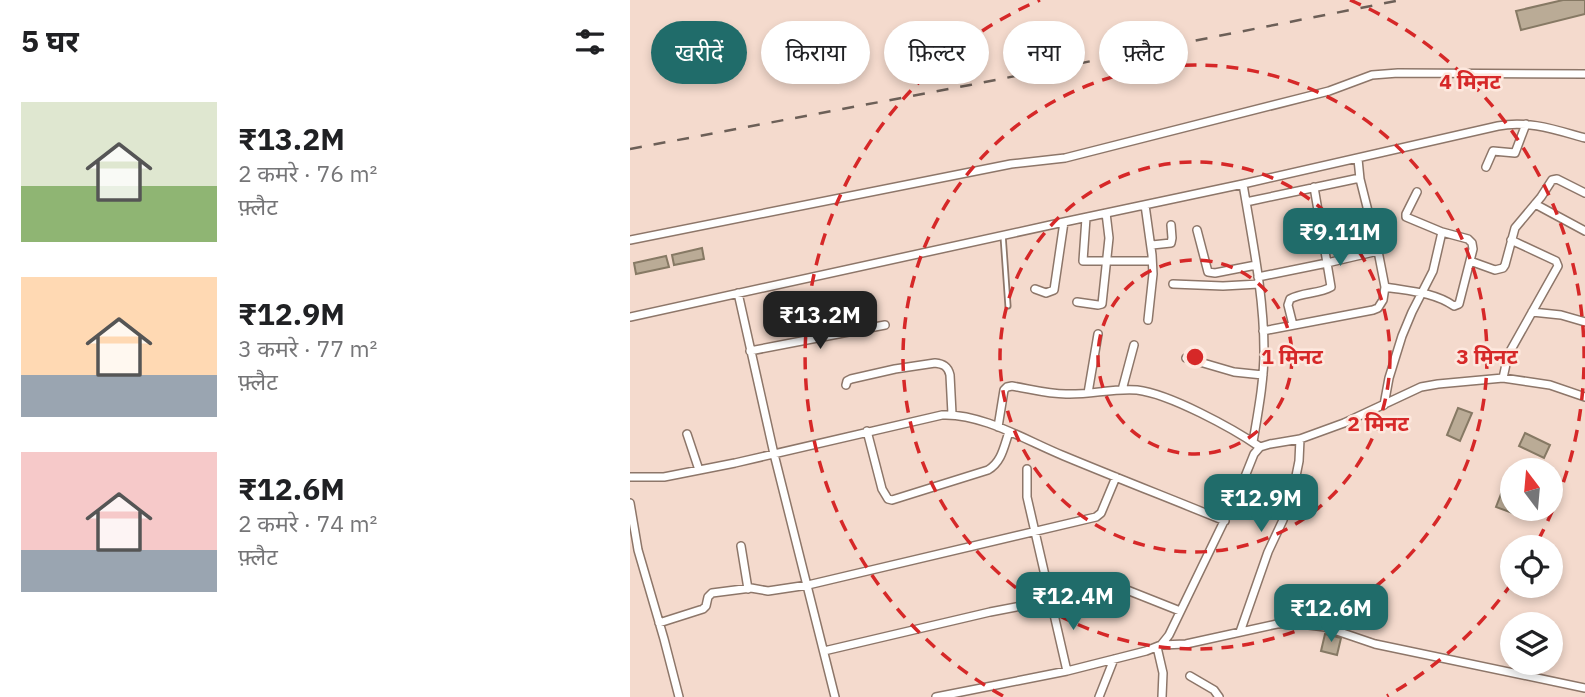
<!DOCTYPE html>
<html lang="hi">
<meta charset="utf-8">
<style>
:root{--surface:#fff;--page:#f2f2f2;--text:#202124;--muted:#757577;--accent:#206c6a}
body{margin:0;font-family:"IBM Plex Sans","Noto Sans Devanagari",sans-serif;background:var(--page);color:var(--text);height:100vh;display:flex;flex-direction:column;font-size:26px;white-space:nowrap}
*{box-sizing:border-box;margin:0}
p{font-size:23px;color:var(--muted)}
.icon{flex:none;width:38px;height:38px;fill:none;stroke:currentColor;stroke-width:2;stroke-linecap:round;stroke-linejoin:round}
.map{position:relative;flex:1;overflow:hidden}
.side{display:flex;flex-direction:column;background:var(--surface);width:630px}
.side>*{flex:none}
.hud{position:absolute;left:21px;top:21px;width:665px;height:63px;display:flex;gap:14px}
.needle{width:46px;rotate:344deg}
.controls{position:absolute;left:870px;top:458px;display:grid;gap:14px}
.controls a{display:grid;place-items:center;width:63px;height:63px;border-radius:50%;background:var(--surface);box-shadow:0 4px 10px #0003;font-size:35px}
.price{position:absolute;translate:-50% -60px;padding:0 16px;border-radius:14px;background:var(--accent);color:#fff;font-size:23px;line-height:46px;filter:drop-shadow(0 2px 4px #0008)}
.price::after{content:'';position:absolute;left:50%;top:42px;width:21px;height:16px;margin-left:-10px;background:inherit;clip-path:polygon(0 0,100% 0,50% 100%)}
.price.active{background:#222;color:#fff}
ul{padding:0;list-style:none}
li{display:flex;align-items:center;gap:21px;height:175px;padding:0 21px}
li span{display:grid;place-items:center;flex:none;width:196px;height:140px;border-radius:0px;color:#555}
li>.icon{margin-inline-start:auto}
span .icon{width:84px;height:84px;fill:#fffc;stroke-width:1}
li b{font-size:30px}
h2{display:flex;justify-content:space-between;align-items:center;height:84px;padding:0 21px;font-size:30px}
.chip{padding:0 24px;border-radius:32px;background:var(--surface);box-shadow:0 4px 10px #0003;font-size:24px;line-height:63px}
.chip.active{background:var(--accent);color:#fff}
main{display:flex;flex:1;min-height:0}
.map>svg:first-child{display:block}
</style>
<main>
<section class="side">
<h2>5 घर<svg class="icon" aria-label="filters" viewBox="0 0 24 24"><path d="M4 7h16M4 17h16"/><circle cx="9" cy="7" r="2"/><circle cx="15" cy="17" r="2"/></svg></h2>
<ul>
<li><span style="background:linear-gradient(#dfe7d0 60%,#8fb573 0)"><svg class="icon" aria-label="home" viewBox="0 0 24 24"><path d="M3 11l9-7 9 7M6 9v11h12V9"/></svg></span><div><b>₹13.2M</b><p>2 कमरे · 76 m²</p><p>फ़्लैट</p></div></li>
<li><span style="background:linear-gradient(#ffd9b3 70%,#9aa5b1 0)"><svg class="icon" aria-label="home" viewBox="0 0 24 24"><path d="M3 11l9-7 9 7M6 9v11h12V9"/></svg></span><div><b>₹12.9M</b><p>3 कमरे · 77 m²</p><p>फ़्लैट</p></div></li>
<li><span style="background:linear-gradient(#f6c9c9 70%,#9aa5b1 0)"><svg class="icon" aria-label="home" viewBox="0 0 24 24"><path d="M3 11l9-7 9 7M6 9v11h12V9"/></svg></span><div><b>₹12.6M</b><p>2 कमरे · 74 m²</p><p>फ़्लैट</p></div></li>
</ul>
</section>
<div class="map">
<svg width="955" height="697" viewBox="0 0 955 697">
<rect width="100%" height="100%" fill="#f4dacd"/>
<path fill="#baab96" stroke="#867964" stroke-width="2" d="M933,0H955V14L891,30L886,11Z
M72,248L74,259L44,265L42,255Z
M36,256L39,267L6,274L4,263Z
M828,408L842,413L830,441L817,435Z
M895,433L920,445L914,458L889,446Z
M871,494L882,498V509H890L888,515L866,507Z
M695,634L711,638L707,655L691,651Z"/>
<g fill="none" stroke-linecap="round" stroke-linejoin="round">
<defs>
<path id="lane" d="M373,235L378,306"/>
<path id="street" d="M728,159L730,179
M856,167L863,151L885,153L896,124
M613,184C622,239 634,295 634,351C634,382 628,412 623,442
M616,202L725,179H730L748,251L755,287L753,300L748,308L743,310L633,331
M905,204L955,231
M515,205L522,255L523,274L518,320
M456,218L453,261H522
M691,227L738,215
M567,230L578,272L585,273L626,265
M0,240L381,164L435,158L699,91L742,75L768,73L955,74
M522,245L541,243L542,238L541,225
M840,261L865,270L873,268L875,265L885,228L911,197L922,180L927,179L955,193
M628,277L697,263L684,187
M543,284L593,286L629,284
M755,287C778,291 804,292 824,306L829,304L843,249L842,243L838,239L812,232
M405,289L416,293L424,290L434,222
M108,293L144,454L205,697
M447,302L468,305L472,304L479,238L476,213
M902,312L931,315L955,322
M0,317L434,222L613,184L868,126C898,120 926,130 955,138
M663,325L658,305L660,299C673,292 689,294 701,287L697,263L748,251
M120,351L255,325
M556,358L604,372L633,375
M873,378L878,355L928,266L926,261L881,240
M216,385L217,381L221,379L265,369L305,363C313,364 318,366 320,375L322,414
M492,390L504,345
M458,393L468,334
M754,405L759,378L772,336L782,312L803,271L812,232L776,217V214L787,192
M368,427L374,390L377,387L382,386C400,389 418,394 436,394C460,395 483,388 507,390C540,394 602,428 630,447
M237,431L252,489L258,499L262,500L358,470C372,462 374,446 379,432
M57,434L69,470
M397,469V497L437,671
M0,477H34L105,463L312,415C352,413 397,441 434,456C487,478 541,499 595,521
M0,503L8,550L34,639L49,697
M111,546L118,589
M29,623L73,609L76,606L78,597L82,593L121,588L138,591L178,585L466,517L471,513L486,477
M610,632L638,552L653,520L665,481L669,461L670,439
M531,645L556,644L647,624L662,623L695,627L745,644L955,688
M527,647L533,673L532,697
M194,651L360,612L479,589L497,590L550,611
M560,676L584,690L589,697
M306,697L437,671L516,651L531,645L539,635L612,484L624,454L630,447L640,444L670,439L714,423L791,387L808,384L873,378L920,385L955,397
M469,697L484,659"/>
</defs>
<use href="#lane" stroke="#8d7669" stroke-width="7"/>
<use href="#street" stroke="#8d7669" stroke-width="10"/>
<use href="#lane" stroke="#fff" stroke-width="3.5"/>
<use href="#street" stroke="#fff" stroke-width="7"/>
<path stroke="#6c5f57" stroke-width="2.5" stroke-dasharray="12 12" stroke-linecap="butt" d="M0,149L340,85L771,0"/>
</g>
<g fill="none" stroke="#d62828" stroke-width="3.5" stroke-dasharray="12 9">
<circle cx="565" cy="357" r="97"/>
<circle cx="565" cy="357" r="195"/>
<circle cx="565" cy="357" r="292"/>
<path d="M882 583A389 389 0 0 1 757 696M373 696A389 389 0 0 1 410 0M720 0A389 389 0 0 1 905 546"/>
</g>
<circle cx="565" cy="357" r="10" fill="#d62828" stroke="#fde8de" stroke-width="3.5"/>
<g font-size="21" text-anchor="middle" font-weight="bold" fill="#d62828" stroke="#fde8de" stroke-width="5" stroke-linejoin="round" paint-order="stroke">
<text x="840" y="89">4 मिनट</text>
<text x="662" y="364">1 मिनट</text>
<text x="857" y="364">3 मिनट</text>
<text x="748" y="431">2 मिनट</text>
</g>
</svg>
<div class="controls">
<a><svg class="needle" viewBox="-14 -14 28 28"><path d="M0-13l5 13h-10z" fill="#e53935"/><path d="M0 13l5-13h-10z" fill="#757577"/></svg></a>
<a><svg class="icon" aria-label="locate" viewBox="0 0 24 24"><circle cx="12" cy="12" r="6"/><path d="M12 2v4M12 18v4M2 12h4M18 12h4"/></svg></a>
<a><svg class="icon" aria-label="layers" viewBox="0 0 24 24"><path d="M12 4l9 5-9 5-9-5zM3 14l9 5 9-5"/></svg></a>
</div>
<b class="price" style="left:710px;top:268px">₹9.11M</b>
<b class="price active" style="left:190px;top:351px">₹13.2M</b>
<b class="price" style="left:631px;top:534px">₹12.9M</b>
<b class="price" style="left:443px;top:632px">₹12.4M</b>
<b class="price" style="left:701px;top:644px">₹12.6M</b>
<div class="hud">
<a class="chip active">खरीदें</a>
<a class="chip">किराया</a>
<a class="chip">फ़िल्टर</a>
<a class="chip">नया</a>
<a class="chip">फ़्लैट</a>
</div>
</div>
</main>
